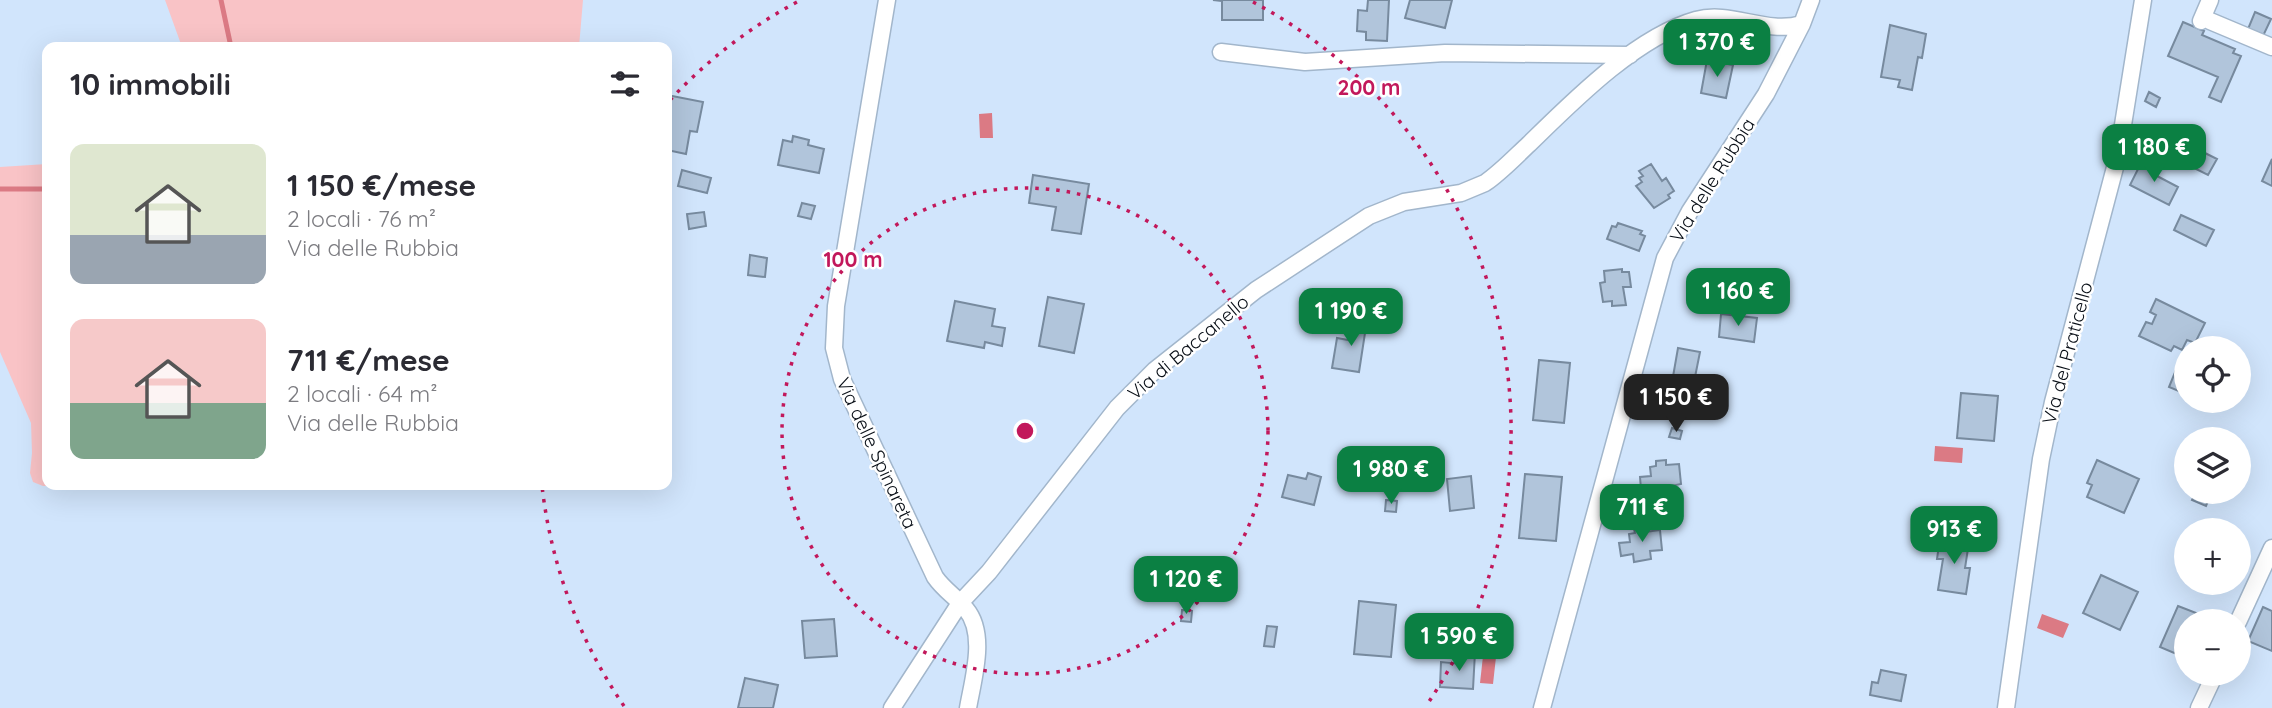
<!DOCTYPE html>
<html lang="it">
<meta charset="utf-8">
<style>
:root{--surface:#fff;--page:#f7f7f7;--text:#2b2b33;--muted:#7c7c81;--accent:#0b8043}
body{margin:0;font-family:Quicksand,sans-serif;background:var(--page);color:var(--text);height:100vh;display:flex;flex-direction:column;font-size:26px;white-space:nowrap}
*{box-sizing:border-box;margin:0}
p{font-size:23px;color:var(--muted)}
.icon{flex:none;width:38px;height:38px;fill:none;stroke:currentColor;stroke-width:2;stroke-linecap:round;stroke-linejoin:round}
.map{position:relative;flex:1;overflow:hidden}
.panel{position:absolute;left:42px;top:42px;width:630px;height:448px;display:flex;flex-direction:column;background:var(--surface);border-radius:14px;box-shadow:0 7px 28px #0002}
.panel>*{flex:none}
.controls{position:absolute;left:2174px;top:336px;display:grid;gap:14px}
.controls a{display:grid;place-items:center;width:77px;height:77px;border-radius:50%;background:var(--surface);box-shadow:0 7px 28px #0002;font-size:35px}
.price{position:absolute;translate:-50% -60px;padding:0 16px;border-radius:14px;background:var(--accent);color:#fff;font-size:23px;line-height:46px;filter:drop-shadow(0 2px 4px #0008)}
.price::after{content:'';position:absolute;left:50%;top:42px;width:21px;height:16px;margin-left:-10px;background:inherit;clip-path:polygon(0 0,100% 0,50% 100%)}
.price.active{background:#222;color:#fff}
ul{padding:0;list-style:none}
li{display:flex;align-items:center;gap:21px;height:175px;padding:0 28px}
li span{display:grid;place-items:center;flex:none;width:196px;height:140px;border-radius:14px;color:#555}
li>.icon{margin-inline-start:auto}
span .icon{width:84px;height:84px;fill:#fffc;stroke-width:1}
li b{font-size:30px}
h2{display:flex;justify-content:space-between;align-items:center;height:84px;padding:0 28px;font-size:30px}
.map>svg:first-child{display:block}
</style>
<div class="map">
<svg width="2272" height="708" viewBox="0 0 2272 708">
<rect width="100%" height="100%" fill="#d1e5fc"/>
<path fill="#f9c3c6" d="M165,0H583L579,47H182Z
M47,164V485L72,486H43L33,482L30,473L32,453L31,423L0,352V167Z"/>
<path fill="#db7a84" d="M992,113L993,138H980L979,114Z
M1935,446L1963,448L1962,463L1934,461Z
M2042,614L2069,624L2063,638L2037,628Z
M1483,656L1496,657L1493,684L1480,683Z"/>
<g fill="none" stroke-linecap="round" stroke-linejoin="round">
<path stroke="#db7a84" stroke-width="5" d="M221,0L231,47
M0,189H47"/>
</g>
<path fill="#b1c5db" stroke="#778a9e" stroke-width="2" d="M1213,0H1263V20H1222V1Z
M1368,0H1389L1387,41L1366,40V32L1357,31L1358,10L1367,11Z
M1410,0H1452L1445,28L1405,18Z
M2255,12L2271,19L2263,36L2248,29Z
M2183,22L2204,31L2202,35L2235,49L2233,53L2241,56L2221,102L2209,97L2218,77L2168,56Z
M1890,25L1926,34L1922,58L1918,57L1912,90L1898,87L1900,80L1881,77Z
M1707,60L1733,65L1726,98L1701,93Z
M2149,92L2160,98L2156,107L2145,101Z
M667,95L703,102L697,132L690,131L686,154L667,150Z
M793,136L809,140L808,145L824,149L819,173L778,165L783,140L792,142Z
M2175,138L2217,159L2208,175L2166,154Z
M2272,159V186L2262,181Z
M2141,163L2159,172L2157,176L2178,187L2169,205L2130,185Z
M1651,164L1662,181L1666,178L1674,191L1668,195L1670,198L1654,208L1636,186L1642,182L1639,178L1643,176L1639,171Z
M682,170L711,178L707,193L678,186Z
M1033,175L1089,184L1081,234L1052,230L1056,207L1029,203Z
M802,203L815,206L811,219L798,216Z
M704,212L706,226L689,229L687,214Z
M2181,215L2214,230L2206,246L2174,230Z
M1618,223L1642,231L1640,234L1645,236L1639,251L1607,239L1612,226L1616,227Z
M750,255L767,258L765,277L748,275Z
M1622,269V272H1629L1631,287H1623L1626,305L1612,306V301L1603,302L1600,283L1605,282L1604,271Z
M1048,297L1084,304L1074,353L1039,346Z
M2156,299L2205,323L2195,343L2187,340L2182,350L2174,346L2171,351L2139,336L2146,322L2152,324L2156,315L2150,312Z
M955,301L995,309L992,326L1005,328L1002,346L985,342L984,348L947,341Z
M1721,314L1757,318L1754,342L1719,337Z
M1352,318L1367,320L1359,372L1332,368L1337,338L1348,340Z
M1678,348L1700,352L1692,392L1671,388Z
M1539,360L1570,363L1564,423L1533,420Z
M2178,365L2186,368V394L2169,387Z
M1961,393L1998,396L1994,441L1957,438Z
M1672,428L1682,431L1680,439L1669,437Z
M1666,460V465L1679,464L1681,484L1671,486L1672,493L1656,495L1655,487L1641,489L1640,477L1651,476L1650,467L1656,466V461Z
M2097,460L2139,479L2124,513L2087,497L2092,485L2087,483Z
M1308,473L1321,477L1314,505L1282,497L1288,475L1306,479Z
M1525,474L1562,477L1556,541L1519,538Z
M1471,476L1474,508L1450,511L1447,479Z
M2196,492L2211,494L2206,506L2192,500Z
M1386,500L1397,501L1396,512L1385,511Z
M1644,527V532L1660,530L1662,550L1650,551L1651,559L1634,562L1633,554L1621,556L1619,543L1630,542L1629,534L1635,533L1634,529Z
M1940,538L1969,542L1965,568H1970L1966,594L1938,590L1943,559H1937Z
M2101,575L2138,592L2120,630L2083,613Z
M1359,601L1396,605L1391,657L1354,654Z
M2178,606L2204,616L2202,621H2186V658L2160,647Z
M2263,607L2272,611V651L2248,641Z
M1182,610L1192,611L1191,622L1181,621Z
M834,619L837,656L805,658L802,621Z
M1267,626L1277,627L1274,647L1264,646Z
M1463,651L1475,652L1473,689L1440,687L1441,662L1462,664Z
M1881,670L1906,675L1901,701L1870,695L1872,682L1878,683Z
M745,678L778,685L773,708H738Z"/>
<g fill="none" stroke-linecap="round" stroke-linejoin="round">
<defs>
<path id="street" d="M887,0L836,306L834,348L842,379L935,577C944,590 956,597 966,609C987,634 973,679 968,708
M2201,21L2210,0
M2210,21L2272,47
M1221,52L1305,62L1445,53L1630,55
M2238,622L2272,548
M892,708L960,603L989,572L1117,408L1155,370L1256,290L1369,216L1404,202L1461,193L1485,183C1501,172 1515,157 1529,144C1573,101 1636,37 1696,20C1731,10 1766,35 1802,24L1811,0
M1542,708L1665,258L1690,211L1766,94L1802,24
M2006,708L2041,459L2053,402L2118,156L2143,0
M2199,708L2215,674"/>
</defs>
<use href="#street" stroke="#a2b6cb" stroke-width="19"/>
<use href="#street" stroke="#fff" stroke-width="16"/>
</g>
<g fill="none" stroke="#c2185b" stroke-width="3.5" stroke-dasharray="3.5 7">
<circle cx="1025" cy="431" r="243"/>
<path d="M624 706A486 486 0 0 1 542 486M670 100A486 486 0 0 1 797 2M1253 2A486 486 0 0 1 1426 706"/>
</g>
<g text-anchor="middle" dominant-baseline="central" stroke-width="5" stroke-linejoin="round" paint-order="stroke">
<g font-size="19" fill="#070d15" stroke="#fff">
<text transform="translate(1712 180) rotate(-58)">Via delle Rubbia</text>
<text transform="translate(1188 347) rotate(-40)">Via di Baccanello</text>
<text transform="translate(2067 353) rotate(-75)">Via del Praticello</text>
<text transform="translate(877 453) rotate(65)">Via delle Spinareta</text>
</g>
</g>
<circle cx="1025" cy="431" r="10" fill="#c2185b" stroke="#fff" stroke-width="3.5"/>
<g font-size="21" text-anchor="middle" font-weight="bold" fill="#c2185b" stroke="#fff" stroke-width="5" stroke-linejoin="round" paint-order="stroke">
<text x="1369" y="95">200 m</text>
<text x="853" y="267">100 m</text>
</g>
</svg>
<div class="controls">
<a><svg class="icon" aria-label="locate" viewBox="0 0 24 24"><circle cx="12" cy="12" r="6"/><path d="M12 2v4M12 18v4M2 12h4M18 12h4"/></svg></a>
<a><svg class="icon" aria-label="layers" viewBox="0 0 24 24"><path d="M12 4l9 5-9 5-9-5zM3 14l9 5 9-5"/></svg></a>
<a>+</a>
<a>−</a>
</div>
<b class="price" style="left:1717px;top:79px">1 370 €</b>
<b class="price" style="left:2154px;top:184px">1 180 €</b>
<b class="price" style="left:1738px;top:328px">1 160 €</b>
<b class="price" style="left:1351px;top:348px">1 190 €</b>
<b class="price active" style="left:1676px;top:434px">1 150 €</b>
<b class="price" style="left:1391px;top:506px">1 980 €</b>
<b class="price" style="left:1642px;top:544px">711 €</b>
<b class="price" style="left:1954px;top:566px">913 €</b>
<b class="price" style="left:1186px;top:616px">1 120 €</b>
<b class="price" style="left:1459px;top:673px">1 590 €</b>
<section class="panel">
<h2>10 immobili<svg class="icon" aria-label="filters" viewBox="0 0 24 24"><path d="M4 7h16M4 17h16"/><circle cx="9" cy="7" r="2"/><circle cx="15" cy="17" r="2"/></svg></h2>
<ul>
<li><span style="background:linear-gradient(#dfe7d0 65%,#9aa5b1 0)"><svg class="icon" aria-label="home" viewBox="0 0 24 24"><path d="M3 11l9-7 9 7M6 9v11h12V9"/></svg></span><div><b>1 150 €/mese</b><p>2 locali · 76 m²</p><p>Via delle Rubbia</p></div></li>
<li><span style="background:linear-gradient(#f6c9c9 60%,#7fa58c 0)"><svg class="icon" aria-label="home" viewBox="0 0 24 24"><path d="M3 11l9-7 9 7M6 9v11h12V9"/></svg></span><div><b>711 €/mese</b><p>2 locali · 64 m²</p><p>Via delle Rubbia</p></div></li>
</ul>
</section>
</div>
